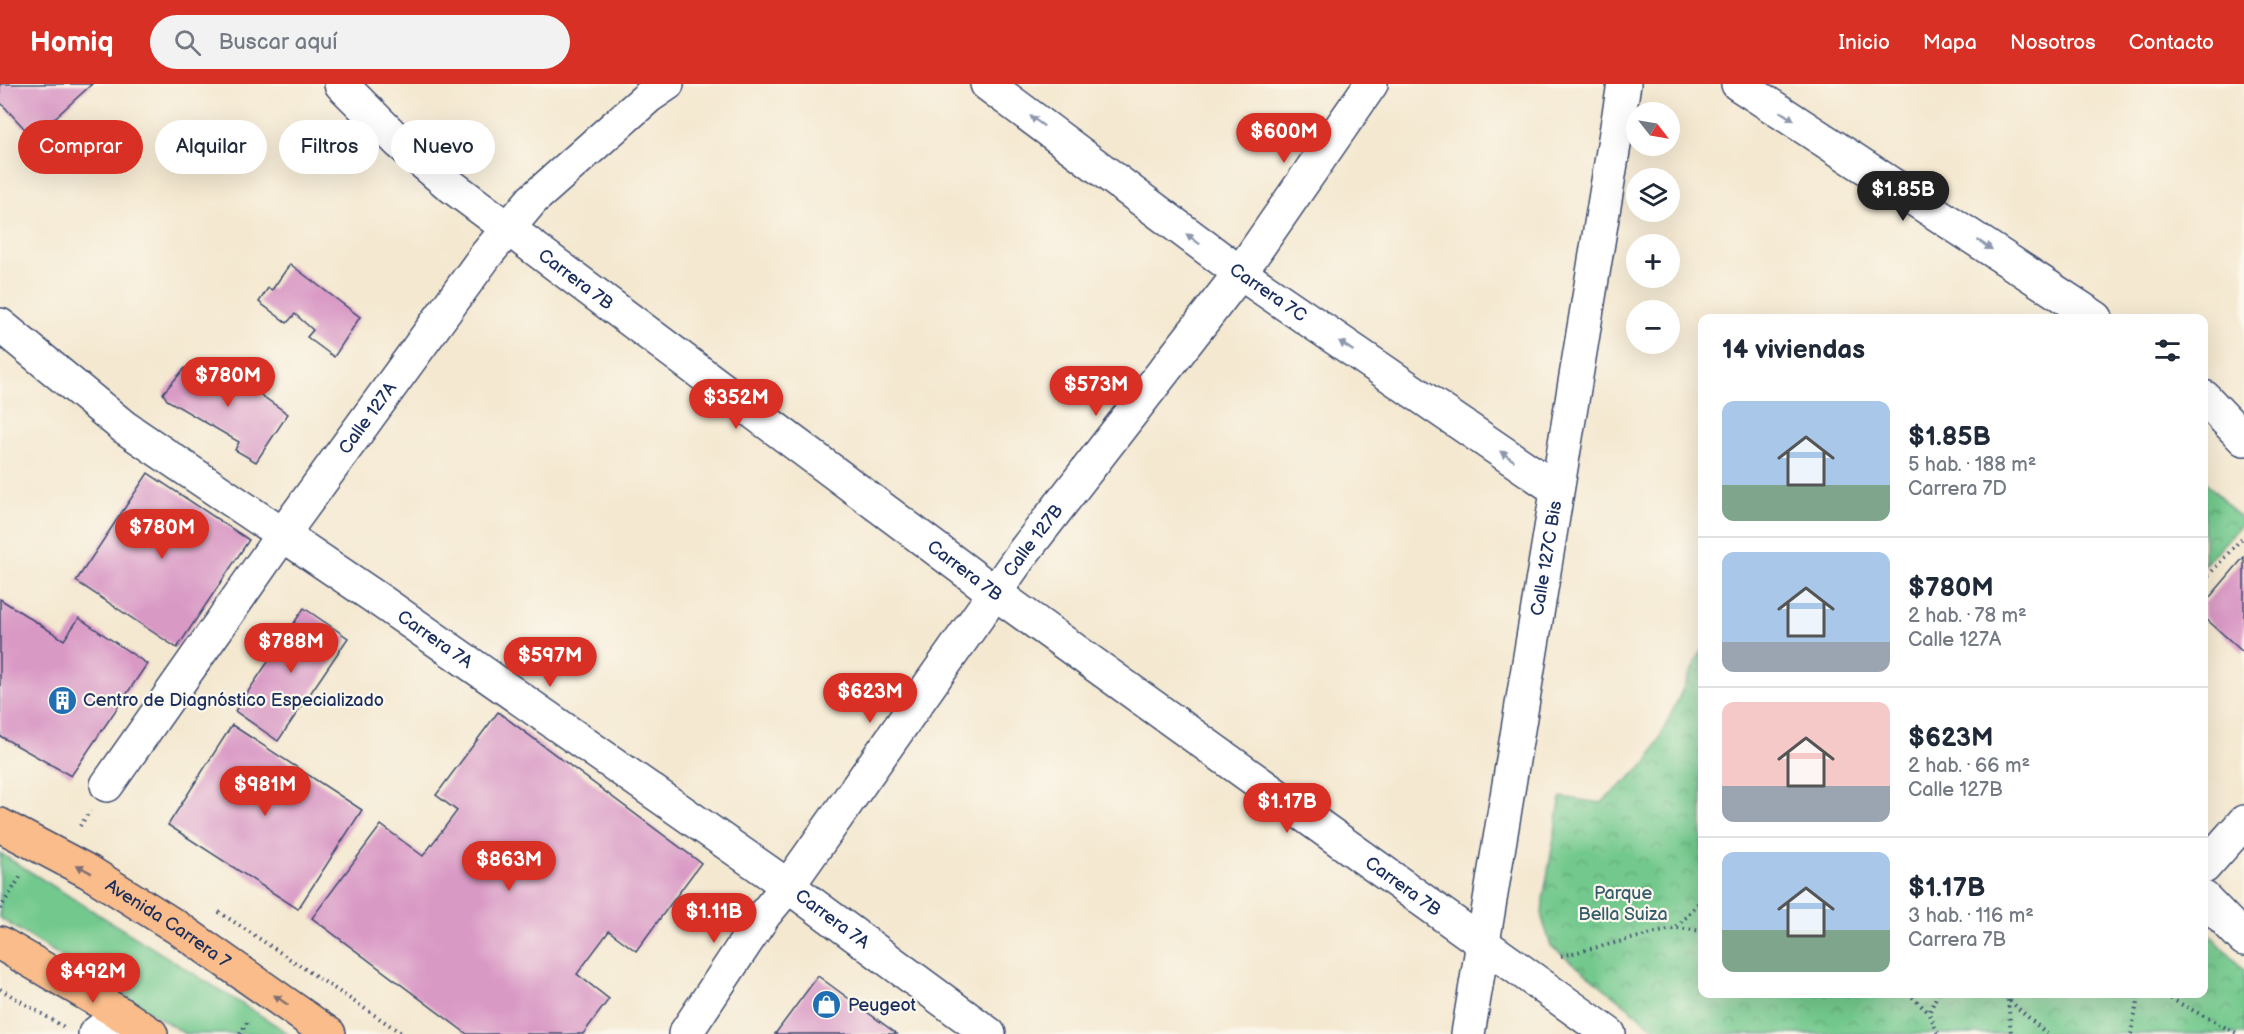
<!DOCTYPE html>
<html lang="es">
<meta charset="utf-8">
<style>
:root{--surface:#fff;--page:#f2f2f3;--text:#1f2937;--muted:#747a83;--line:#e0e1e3;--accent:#d93025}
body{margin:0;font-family:"Balsamiq Sans",sans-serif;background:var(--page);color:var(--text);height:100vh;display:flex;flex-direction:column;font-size:22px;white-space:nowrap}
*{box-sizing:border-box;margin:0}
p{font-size:20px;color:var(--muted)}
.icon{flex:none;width:33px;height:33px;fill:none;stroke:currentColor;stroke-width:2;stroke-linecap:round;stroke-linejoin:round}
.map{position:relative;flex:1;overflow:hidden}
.details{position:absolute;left:1698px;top:230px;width:510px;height:684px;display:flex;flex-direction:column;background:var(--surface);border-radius:12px;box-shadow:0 6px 24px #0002}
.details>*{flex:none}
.guide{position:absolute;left:18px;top:36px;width:570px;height:54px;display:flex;gap:12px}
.needle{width:39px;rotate:121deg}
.tools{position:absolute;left:1626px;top:18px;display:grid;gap:12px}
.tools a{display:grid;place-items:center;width:54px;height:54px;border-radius:50%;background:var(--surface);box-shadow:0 6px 24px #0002;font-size:30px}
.price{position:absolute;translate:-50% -51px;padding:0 14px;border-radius:21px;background:var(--accent);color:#fff;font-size:20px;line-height:39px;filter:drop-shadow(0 2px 3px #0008)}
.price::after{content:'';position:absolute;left:50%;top:36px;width:18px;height:14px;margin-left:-9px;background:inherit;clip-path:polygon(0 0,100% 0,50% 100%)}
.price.on{background:#222;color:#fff}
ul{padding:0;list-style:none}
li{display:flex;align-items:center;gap:18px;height:150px;padding:0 24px}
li+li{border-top:2px solid var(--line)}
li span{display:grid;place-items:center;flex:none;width:168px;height:120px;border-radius:12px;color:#555}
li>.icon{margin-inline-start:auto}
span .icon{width:72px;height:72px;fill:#fffc;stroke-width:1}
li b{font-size:26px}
h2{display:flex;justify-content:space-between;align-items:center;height:72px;padding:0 24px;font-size:26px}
.tag{padding:0 21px;border-radius:27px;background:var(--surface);box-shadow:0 6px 24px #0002;font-size:21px;line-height:54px}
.tag.on{background:var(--accent);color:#fff}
header{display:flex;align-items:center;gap:36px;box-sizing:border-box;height:84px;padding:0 30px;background:var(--accent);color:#fff}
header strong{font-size:28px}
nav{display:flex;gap:33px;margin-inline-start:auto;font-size:21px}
.search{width:420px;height:54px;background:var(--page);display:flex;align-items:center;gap:15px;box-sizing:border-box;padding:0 21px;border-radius:33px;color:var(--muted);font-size:22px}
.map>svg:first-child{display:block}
</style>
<header>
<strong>Homiq</strong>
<div class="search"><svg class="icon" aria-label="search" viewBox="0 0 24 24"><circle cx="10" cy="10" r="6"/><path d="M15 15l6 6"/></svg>Buscar aquí</div>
<nav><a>Inicio</a><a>Mapa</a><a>Nosotros</a><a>Contacto</a></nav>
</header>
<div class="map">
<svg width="2244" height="950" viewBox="0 0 2244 950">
<defs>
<pattern id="park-crowns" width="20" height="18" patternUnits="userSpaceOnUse" patternTransform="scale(1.5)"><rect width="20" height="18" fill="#73c98d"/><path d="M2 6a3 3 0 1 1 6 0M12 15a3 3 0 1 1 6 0" fill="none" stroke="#5ea476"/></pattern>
</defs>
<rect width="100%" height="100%" fill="#fbf7ec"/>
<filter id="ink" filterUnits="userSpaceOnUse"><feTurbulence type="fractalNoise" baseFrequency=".0167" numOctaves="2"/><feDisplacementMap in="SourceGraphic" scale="12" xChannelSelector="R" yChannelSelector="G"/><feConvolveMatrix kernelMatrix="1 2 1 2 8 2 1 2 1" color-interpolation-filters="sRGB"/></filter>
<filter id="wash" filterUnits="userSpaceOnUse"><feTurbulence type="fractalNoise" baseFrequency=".008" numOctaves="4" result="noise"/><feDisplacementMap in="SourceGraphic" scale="24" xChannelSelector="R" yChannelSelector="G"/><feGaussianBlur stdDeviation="1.35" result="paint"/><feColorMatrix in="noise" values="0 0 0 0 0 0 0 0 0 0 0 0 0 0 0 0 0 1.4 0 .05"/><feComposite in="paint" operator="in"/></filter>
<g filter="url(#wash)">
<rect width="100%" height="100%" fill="#f4e8d0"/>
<path fill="#73c98d" stroke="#477c76" stroke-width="1.5" d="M0,769L276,941L288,950H185L0,834Z"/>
<path fill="url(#park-crowns)" stroke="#477c76" stroke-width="1.5" d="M2204,396L2244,438L2204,481Z
M1702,565V909H2204V844L2244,886V950H1662L1551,862L1542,834L1543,816L1561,713L1601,719L1648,678Z"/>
<g id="blocks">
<path fill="#d999c5" d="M0,0H92L33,54L0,18Z
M290,180L360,233L334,273L307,253L313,246L295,230L287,239L259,218L268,204L272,206Z
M215,279L288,330L256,378L235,366L239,358L167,316L163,309L185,284L200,295Z
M148,389L249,456L177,564L76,497Z
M2244,473V569L2204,533V520Z
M0,515L64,556L79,534L147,580L71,692L0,652Z
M304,524L348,554L278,657L235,627Z
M498,628L701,779L636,867L609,847L577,890L609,915L583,950H467L312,834L381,741L423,772L457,727L436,711Z
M232,641L362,726L298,825L168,741Z
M818,892L897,950H775Z"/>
</g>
</g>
<g filter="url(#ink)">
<use href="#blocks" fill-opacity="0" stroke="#3c4b6f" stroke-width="1.5"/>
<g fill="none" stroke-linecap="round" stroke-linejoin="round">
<defs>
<g id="minor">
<path id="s1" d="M341,0L400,59L446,98L995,509L1609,950"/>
<path id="s2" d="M987,0L1240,189L1556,405"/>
<path d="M1738,0L2096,234"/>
<path id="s3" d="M0,241L124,343L382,518L788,802L989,950"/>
<path d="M2204,313L2244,355"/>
<path id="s4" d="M107,701L283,450L486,171L532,116L648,13L667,0"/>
<path d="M2204,783L2244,738"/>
<path d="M2204,814L2244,855"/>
<path d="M95,950L121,930"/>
<path id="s5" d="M685,950L764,831L788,802L1022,470L1240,189L1371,0"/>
<path id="s6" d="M1468,950L1624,0"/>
</g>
<g id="primary">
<path id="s7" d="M0,741L89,788L178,844L329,950"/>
<path d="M0,859L121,930L151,950"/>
</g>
</defs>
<use href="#minor" stroke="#3c4b6f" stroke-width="36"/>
<use href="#primary" stroke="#3c4b6f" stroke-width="36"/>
<path stroke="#3c4b6f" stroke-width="4" stroke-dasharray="1.5 4.5" stroke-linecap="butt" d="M2204,496L2244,452
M80,742L90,727
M0,825L22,790
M219,828L403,950
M1677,843L1702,815
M1561,872L1676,844L1702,847
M0,905L64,943
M1908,909L1929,929
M1938,909L1929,929L1938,950
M2001,909L2047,950
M2160,909L2238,950
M2008,916L2011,950
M240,950L249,935
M2131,950L2139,909"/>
<use href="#minor" stroke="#fff" stroke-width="33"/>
<use href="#primary" stroke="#f9bc8a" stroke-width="33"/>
</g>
<defs><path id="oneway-solid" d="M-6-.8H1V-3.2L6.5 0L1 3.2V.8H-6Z" transform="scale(1.5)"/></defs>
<g fill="#8d97ae">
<use href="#oneway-solid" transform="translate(1787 32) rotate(33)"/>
<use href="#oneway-solid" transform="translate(1037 37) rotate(-143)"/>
<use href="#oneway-solid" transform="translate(1193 155) rotate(-143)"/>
<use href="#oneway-solid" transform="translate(1985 161) rotate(33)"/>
<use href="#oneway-solid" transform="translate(1346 262) rotate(-146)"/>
<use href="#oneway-solid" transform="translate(1507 372) rotate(-146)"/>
</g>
<g fill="#7f6e72">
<use href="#oneway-solid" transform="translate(84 785) rotate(-151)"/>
<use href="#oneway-solid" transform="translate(281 916) rotate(-145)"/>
</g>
</g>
<defs>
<symbol id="building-disc" viewBox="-11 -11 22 22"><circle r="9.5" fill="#1f6fb2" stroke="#fbf7ec"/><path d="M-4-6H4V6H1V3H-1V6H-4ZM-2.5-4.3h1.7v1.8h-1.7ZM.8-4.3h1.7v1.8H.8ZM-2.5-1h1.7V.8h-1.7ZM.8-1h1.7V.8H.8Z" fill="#fff"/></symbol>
<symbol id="shop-disc" viewBox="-11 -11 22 22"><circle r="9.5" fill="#1f6fb2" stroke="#fbf7ec"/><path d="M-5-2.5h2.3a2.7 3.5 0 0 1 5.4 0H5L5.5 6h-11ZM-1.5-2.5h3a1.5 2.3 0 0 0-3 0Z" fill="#fff"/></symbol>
</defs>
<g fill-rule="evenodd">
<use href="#building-disc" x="46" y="600" width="33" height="33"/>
<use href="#shop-disc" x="810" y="904" width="33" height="33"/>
</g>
<g text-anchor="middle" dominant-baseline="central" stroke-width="4.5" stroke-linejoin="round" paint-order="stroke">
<g font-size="18" fill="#1b2f5e" stroke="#fbf7ec">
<text stroke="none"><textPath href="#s1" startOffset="306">Carrera 7B</textPath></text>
<text stroke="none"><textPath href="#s2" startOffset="350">Carrera 7C</textPath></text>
<text stroke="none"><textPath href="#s4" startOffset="450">Calle 127A</textPath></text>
<text stroke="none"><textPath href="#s5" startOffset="604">Calle 127B</textPath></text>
<text stroke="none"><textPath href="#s6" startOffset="482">Calle 127C Bis</textPath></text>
<text stroke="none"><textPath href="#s1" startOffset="792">Carrera 7B</textPath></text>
<text stroke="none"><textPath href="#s3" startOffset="537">Carrera 7A</textPath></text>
<text stroke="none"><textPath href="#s1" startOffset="1332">Carrera 7B</textPath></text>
<text stroke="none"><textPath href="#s3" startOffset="1023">Carrera 7A</textPath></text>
<text stroke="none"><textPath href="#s7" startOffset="195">Avenida Carrera 7</textPath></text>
</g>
<g font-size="18" fill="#1b2f5e" stroke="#fbf7ec" text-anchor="start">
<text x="83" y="616">Centro de Diagnóstico Especializado</text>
<text x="848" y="921">Peugeot</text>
</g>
<g font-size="18" fill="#355d6c" stroke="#fbf7ec">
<text x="1623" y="809">Parque<tspan x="1623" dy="21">Bella Suiza</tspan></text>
</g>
</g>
</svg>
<div class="tools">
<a><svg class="needle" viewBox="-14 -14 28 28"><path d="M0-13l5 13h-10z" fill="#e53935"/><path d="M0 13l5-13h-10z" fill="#747a83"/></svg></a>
<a><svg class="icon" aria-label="layers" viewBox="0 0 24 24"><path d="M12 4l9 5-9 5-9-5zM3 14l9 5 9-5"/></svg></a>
<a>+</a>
<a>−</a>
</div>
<b class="price" style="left:1284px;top:80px">$600M</b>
<b class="price on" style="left:1903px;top:138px">$1.85B</b>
<b class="price" style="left:228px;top:324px">$780M</b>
<b class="price" style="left:1096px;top:333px">$573M</b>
<b class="price" style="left:736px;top:346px">$352M</b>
<b class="price" style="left:162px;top:476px">$780M</b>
<b class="price" style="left:291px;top:590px">$788M</b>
<b class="price" style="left:550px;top:604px">$597M</b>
<b class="price" style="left:870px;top:640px">$623M</b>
<b class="price" style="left:265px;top:733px">$981M</b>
<b class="price" style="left:1287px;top:750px">$1.17B</b>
<b class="price" style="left:509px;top:808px">$863M</b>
<b class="price" style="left:714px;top:860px">$1.11B</b>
<b class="price" style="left:93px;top:920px">$492M</b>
<div class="guide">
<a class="tag on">Comprar</a>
<a class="tag">Alquilar</a>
<a class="tag">Filtros</a>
<a class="tag">Nuevo</a>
</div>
<section class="details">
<h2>14 viviendas<svg class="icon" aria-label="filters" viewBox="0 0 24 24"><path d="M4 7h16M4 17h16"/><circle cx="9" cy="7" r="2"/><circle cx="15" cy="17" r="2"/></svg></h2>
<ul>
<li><span style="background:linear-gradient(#a9c7e8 70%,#7fa58c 0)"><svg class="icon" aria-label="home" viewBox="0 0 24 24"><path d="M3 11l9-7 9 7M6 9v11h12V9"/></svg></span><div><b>$1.85B</b><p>5 hab. · 188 m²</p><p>Carrera 7D</p></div></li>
<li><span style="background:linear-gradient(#a9c7e8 75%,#9aa5b1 0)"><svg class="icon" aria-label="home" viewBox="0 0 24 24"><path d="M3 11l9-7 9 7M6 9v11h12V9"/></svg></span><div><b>$780M</b><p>2 hab. · 78 m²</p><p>Calle 127A</p></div></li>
<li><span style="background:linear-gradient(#f6c9c9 70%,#9aa5b1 0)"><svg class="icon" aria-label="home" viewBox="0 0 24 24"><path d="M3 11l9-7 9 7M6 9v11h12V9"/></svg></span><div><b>$623M</b><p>2 hab. · 66 m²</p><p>Calle 127B</p></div></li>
<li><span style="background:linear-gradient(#a9c7e8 65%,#7fa58c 0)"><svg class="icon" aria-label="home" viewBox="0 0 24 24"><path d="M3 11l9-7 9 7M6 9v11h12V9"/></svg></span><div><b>$1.17B</b><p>3 hab. · 116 m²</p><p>Carrera 7B</p></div></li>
</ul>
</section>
</div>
